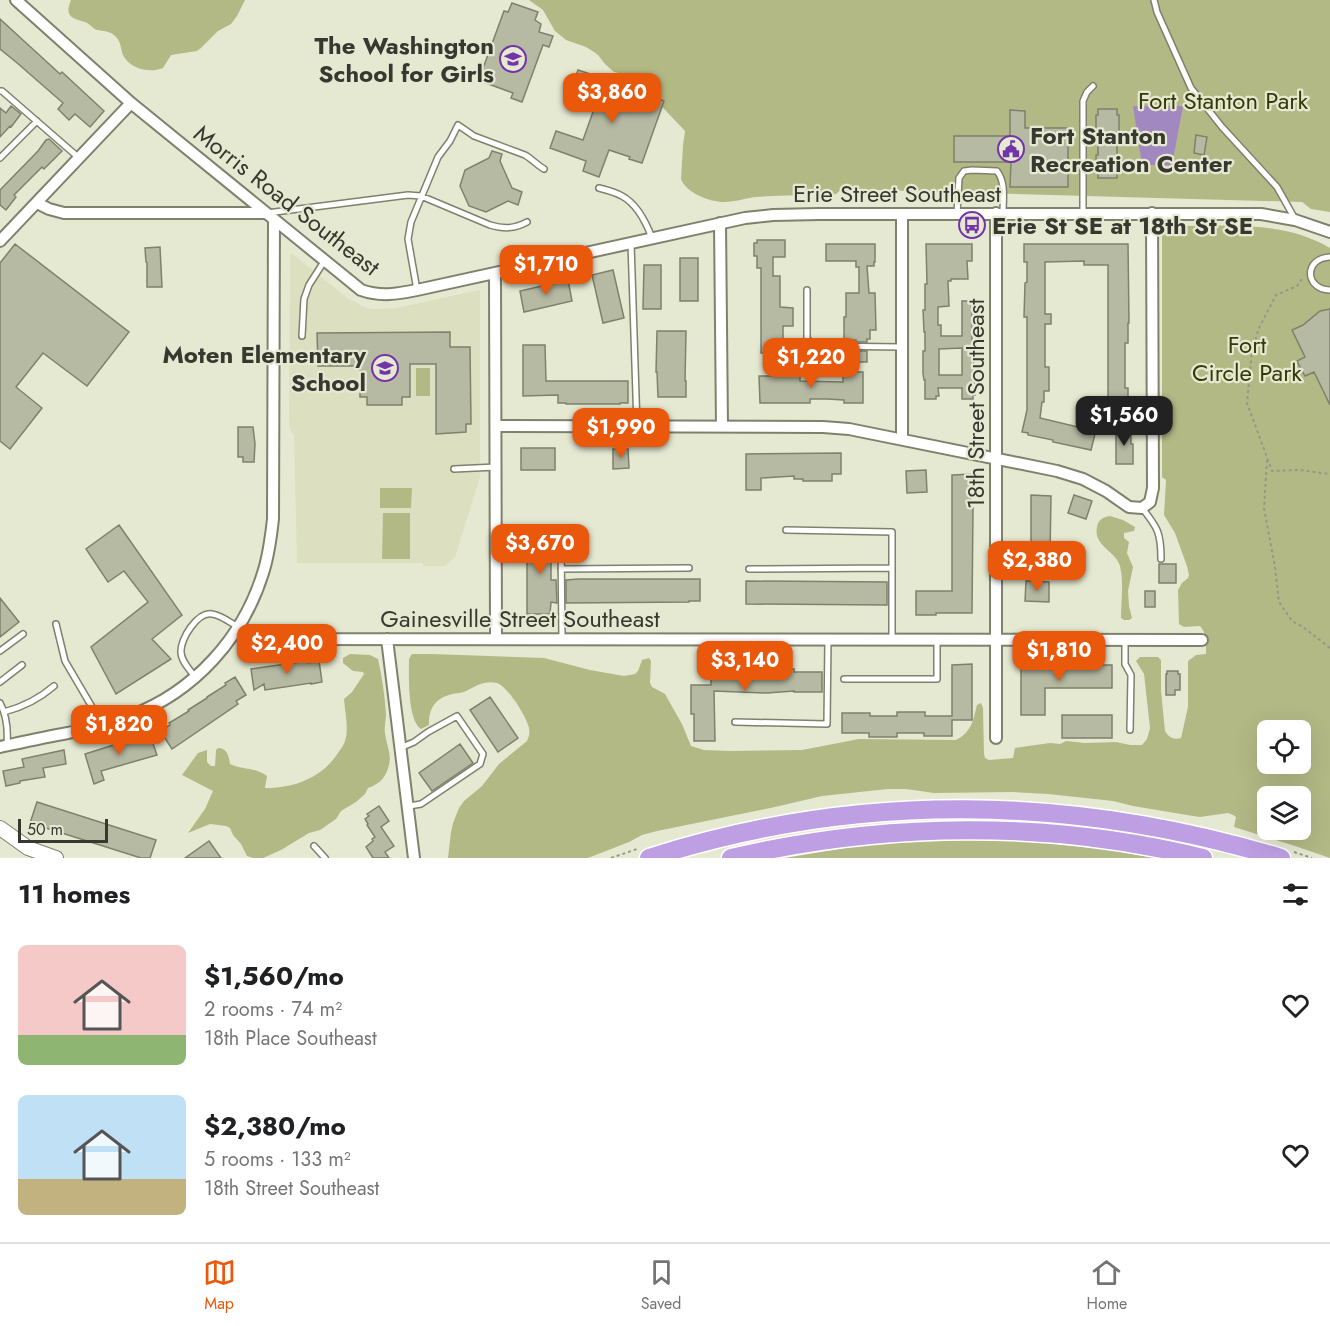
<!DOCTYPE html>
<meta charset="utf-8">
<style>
:root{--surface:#fff;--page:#f2f2f2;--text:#202124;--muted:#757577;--line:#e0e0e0;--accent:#ea580c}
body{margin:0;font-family:Jost,sans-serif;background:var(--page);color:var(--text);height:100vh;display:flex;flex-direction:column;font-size:22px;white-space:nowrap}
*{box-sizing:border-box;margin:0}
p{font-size:20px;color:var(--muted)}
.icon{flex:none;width:33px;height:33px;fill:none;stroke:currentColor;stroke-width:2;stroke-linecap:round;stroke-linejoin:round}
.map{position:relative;height:858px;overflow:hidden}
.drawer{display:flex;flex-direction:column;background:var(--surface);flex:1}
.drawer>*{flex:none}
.controls{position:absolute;left:1257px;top:720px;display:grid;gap:12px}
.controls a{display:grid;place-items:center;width:54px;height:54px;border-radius:9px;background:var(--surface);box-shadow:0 6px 24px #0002;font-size:30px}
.scale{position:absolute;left:18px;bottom:15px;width:90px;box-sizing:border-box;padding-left:6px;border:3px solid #37382f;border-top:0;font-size:16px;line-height:21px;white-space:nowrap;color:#37382f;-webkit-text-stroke:4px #e6e9d2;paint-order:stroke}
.price{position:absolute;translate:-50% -51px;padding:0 14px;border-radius:12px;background:var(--accent);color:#fff;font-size:20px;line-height:39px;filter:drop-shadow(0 2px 3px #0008)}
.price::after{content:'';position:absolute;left:50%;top:36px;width:18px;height:14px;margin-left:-9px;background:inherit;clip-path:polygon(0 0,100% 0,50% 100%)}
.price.active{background:#222;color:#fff}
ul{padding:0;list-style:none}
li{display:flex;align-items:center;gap:18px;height:150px;padding:0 18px}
li span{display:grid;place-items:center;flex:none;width:168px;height:120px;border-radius:9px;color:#555}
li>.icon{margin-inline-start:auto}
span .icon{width:72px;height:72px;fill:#fffc;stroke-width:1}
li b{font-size:26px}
h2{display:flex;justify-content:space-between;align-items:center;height:72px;padding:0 18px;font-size:26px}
.menu{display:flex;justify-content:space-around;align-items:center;height:84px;border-top:2px solid var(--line);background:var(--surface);font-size:16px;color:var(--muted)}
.menu a{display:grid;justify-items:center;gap:3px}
.menu .active{color:var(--accent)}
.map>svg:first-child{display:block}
</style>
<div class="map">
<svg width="1330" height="858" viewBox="0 0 1330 858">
<rect width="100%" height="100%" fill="#e6e9d2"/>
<path fill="#dce0c1" d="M290,254H293L347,298L367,308L373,309L396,308L479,290L480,291V477L455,557L445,566H423V563H297L294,435L289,427Z"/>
<path fill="#b3b985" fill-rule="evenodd" d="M71,0H245L237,16L231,24L218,31L201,48L197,51L171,55L163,68C150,73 133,70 124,57C120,50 122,42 115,36C110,31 103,31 97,30C92,28 90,24 85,22C72,18 64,17 71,0Z
M529,0H1330V212L1311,209L1302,202L842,189L836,194L831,195C806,195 781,195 756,197C746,198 735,202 724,202C710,202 686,193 681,179L683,145L685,131L633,76L614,72L605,64L598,55L594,52L586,47L566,40L555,31L543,10Z
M1171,226C1224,226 1283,220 1330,248V858L1295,846L1234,827L1236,817L1233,815L1228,813L1200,817L1193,816L1133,806L1113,801L1048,794L1013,792L934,793L906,789H888L822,796L775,807L657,831L642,835L629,842L588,858H448L451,832L453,823L459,808L464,801L482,786L499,764L527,741C529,737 530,733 529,728C527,717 507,686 497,683C484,680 476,686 466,691C462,693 456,693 452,694C436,698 428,708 429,725L421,729C407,719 409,675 409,659L412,654H431L544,658L590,670L624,676L635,674L638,671L642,660L649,658L651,661L650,683L652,687L665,694L682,724L691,746L704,750L730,751L802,750L859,739L956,740C972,732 973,720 977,705L981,703L983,708L984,754L985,758L989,760L1013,758L1015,748L1050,743L1060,744L1066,741L1085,743L1116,742L1130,745H1142L1147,739L1150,728L1144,674L1136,661L1140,657H1158L1161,660V691L1165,731C1169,738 1174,740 1181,738L1188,707V661L1196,655L1206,654V651C1206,642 1207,634 1200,626L1184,627L1179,624L1178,590L1182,583L1188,578L1189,575L1187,566L1175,533L1164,515L1166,480L1162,477V235ZM1268,730H1300V764H1268ZM1268,796H1300V830H1268Z
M416,368H430V396H416Z
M380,488H412L411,508H380Z
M383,513H410V559H382Z
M1110,516L1123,520L1135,527L1134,531L1124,533V538L1129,542L1127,553L1133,567L1128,591L1129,606L1132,618L1129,620H1124L1121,618C1121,601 1124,582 1120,566C1116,551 1093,546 1097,527C1098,520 1103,517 1110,516Z
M350,654L370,655L378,659C382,677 385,696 386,715C386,721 384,727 385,733C386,743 392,755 389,765C386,778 379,784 368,788L365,794L356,802L341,811L336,819L320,830L309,833L281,850L263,858H253L247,856L241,844L233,835L230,828L226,826L210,824L188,833L205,809L213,791L182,775L198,753L207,750V762L211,766H215L216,750L218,748C227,748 229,756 230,764C242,770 256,767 267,776L265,788C294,788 322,778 338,753C340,750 344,745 345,741C349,728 345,713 344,699L352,692L364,674L363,672L353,671L343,663V658Z
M949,839H1009L1103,849L1156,858H785L857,846L915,840Z"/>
<path fill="#a288c0" d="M1133,106H1183L1172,165H1142Z"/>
<path fill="#b7baa3" stroke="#7e816c" stroke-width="1.5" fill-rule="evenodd" d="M512,3L538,12L535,20L541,24L539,32L553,36L549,47L543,45L522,102L511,98L513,93L483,82L487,73L482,71L504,11L508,12Z
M0,19L60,74L62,72L104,111L90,127L75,114L69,120L58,109L63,103L16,62L0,49Z
M578,70L624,85L623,87L664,101L642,163L629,159L630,157L609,150L599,177L583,171L586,161L550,148L556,131L583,140L599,95H589L590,93L572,87Z
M11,106L21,114L11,127L10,126L0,137V108L6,113Z
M1098,109H1117V115H1119V132H1117V155H1119V172H1117V178H1098V172H1096V155H1098V132H1096V115H1098Z
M1010,110L1025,111V128H1068V187H1010L1011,162H954V136H1010Z
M1196,135L1207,137L1204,155L1194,153Z
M49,139L62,151L44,169L42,167L14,195L16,197L6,210L0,205V190L38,151L46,140Z
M492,151L502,154L500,161L512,188L522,192L518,205L508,201L486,212L469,206L460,186L465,170L489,158Z
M757,240H785V257H773V276H780V307L793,308V326H783V345H780V353H761V268H757V256H754V243H757Z
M15,244L129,332L87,386L43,353L16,387L42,408L10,449L0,441V263Z
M826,244H875V262H874V266H867L869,293H875L876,330H870V339H867V342H856V340H844V317H846V293H859V267H856V261H826Z
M926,244H972V261H967L968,279H951V281H948L949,306L938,307V325H941V336H962V301H972V350H973L975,376V395H973V399H962V388H938L939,396H936V399H925V380H924L923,373V351H925V332H924L923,310H925V284H927ZM962,348V375H939V349Z
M1024,244H1128L1129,323H1128V343H1125V388H1128V409H1130V422L1113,416V402H1108V265H1084V261L1045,262V314H1051V324H1045V367H1049V391H1044V402H1042L1040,418L1086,429L1085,430H1096L1091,450L1053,442V440L1028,435V433L1022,432L1027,410V317H1024L1025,283L1027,282V262H1024Z
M160,247L162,287H147V263L146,262L145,248Z
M680,258H698V301H680Z
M644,265H661V309H643Z
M613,270L624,318L603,323L592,275Z
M568,280L572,301L524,312L520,291Z
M1330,309V405L1314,372L1305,376L1297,361L1305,357L1292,330L1303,325L1320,311Z
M657,331H686L685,381H686V397H658L657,372H656Z
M450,332V347H470L471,424H466V432L436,434V364H410V397H402V405H367V397H360V366H318L317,333Z
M523,345H545L546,381H628V403H620V404H566V403H558V395L523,396Z
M856,351H867V362H856Z
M843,372H863V403H844V400L827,399H810V403H760L759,376H800V381L843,382Z
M238,427H253L255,444L254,462H243V457H238Z
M1131,428V444H1133V464H1116V429Z
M521,448H555V470H521Z
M613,449H628L629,468L613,469Z
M841,453V474H832V481H803V479H794V476L761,478V490H746V454Z
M926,470L927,492L907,493L906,471Z
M973,474V489H970L971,508H973L972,613H936V615H916V591H952V475Z
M1031,495L1051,496L1050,554H1031Z
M1074,495L1092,501L1086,519L1068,513Z
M119,525L182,615L152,639L171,659L116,694L91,647L148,602L124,571L108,582L86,549Z
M527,535H551V580H556L557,603L551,602L550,614H527Z
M1159,564H1176V583H1159Z
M579,579H700V601H689V602L566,603V580Z
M746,581L887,582V605L746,604Z
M1026,581L1049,582V602L1025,601Z
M1145,591H1155V607H1145Z
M0,598L19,622L0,637Z
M307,661L308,663L319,661L322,682L311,684V683L265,690L264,684L254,690L251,669Z
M972,664V720H952V736H924V733H897V737H869V733H842V713H870V716H897V712H925V716H952V665Z
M1021,665H1112V688H1045V715H1021Z
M711,669H739V672H766V669H794V672H822V692H794V691L767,693L714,691L715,741H694V714H691V685H711Z
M1167,671H1178V674H1180V690H1175V695H1166V674H1167Z
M235,677L246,695L236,701L238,704L172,749L161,732L166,730L165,728L170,725L169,723L189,711L188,710L207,698V697L226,685L225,683Z
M490,697L518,738L498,752L470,710Z
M1062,715H1112V738H1062Z
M150,735L157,755L101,771L104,780L94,784L85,754L139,737V739Z
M460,744L473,763L432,791L419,773Z
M64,750L66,764L43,768L45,777L20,781V783L6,786L3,771L24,767L22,759Z
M37,802L156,840L150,858H141L30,823Z
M379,806L389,821L381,827L394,846L385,852L389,858H373L366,847L373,841L372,839L375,837L367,825L368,824L365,819L369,816L367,814Z
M209,841L221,858H185Z"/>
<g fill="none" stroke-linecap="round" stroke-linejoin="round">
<defs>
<path id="service" d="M1154,0L1157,12L1191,88L1222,127L1277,187L1295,219
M0,91H2L78,157
M0,158L37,121
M599,188C607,190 615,192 622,196C637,204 646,222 652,238
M267,213L408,195L421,196L490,225C504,229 514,229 527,222
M1083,213V101L1087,92L1093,86
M957,214L959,178L964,171L972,170L997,171C1006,183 1003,199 1003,213
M631,243L637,426
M1330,257C1304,258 1304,289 1330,290
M417,290L408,239L411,222L438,157L450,141L458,125L474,136L525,155C532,159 537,165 544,169
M807,290V338L811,343L818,346L902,347
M302,336L304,299L309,285L325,260
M454,469L496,467
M1142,508C1158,528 1161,533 1161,559
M786,530L892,532V639
M561,544L562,639
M561,569L689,568
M749,569L892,568
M56,624L65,661L92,707L100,726
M1125,640V664L1131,675L1130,730
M0,651L23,634
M195,677C190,670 181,661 181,652C180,639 198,611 212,614C221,615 231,623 238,627
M844,679H937V639
M0,682L22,665
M0,703C7,716 8,731 7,745
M4,712C23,707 39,699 54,686
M735,722L827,724L828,639
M400,748L414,742L428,732L457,716L483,754L480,764L421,804L409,806
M314,846L325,858"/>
<path id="minor" d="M16,0L131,103L361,290C381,297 397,294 417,290L745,218L773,215L819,214H1261L1295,220L1330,232
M37,203L49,209L64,213H266
M996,213V738
M902,214V439
M720,223L722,426
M0,241L131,103
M495,274L496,639
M496,426L823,427L849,429L1057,471L1083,479L1106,491L1129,507L1142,508L1150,502L1153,488L1152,213
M238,627L251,636L270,639L1202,640
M387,639L414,858
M0,747C23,742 45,737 68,733C89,728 110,724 130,716C194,692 243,638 263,573C269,555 271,537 273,519L274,219"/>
<path id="tertiary" d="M0,828L28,848L56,858"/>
<path id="trunk" d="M649,858C857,791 1072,795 1281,858
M731,858C885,822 1049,820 1203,858"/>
</defs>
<use href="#service" stroke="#7f816c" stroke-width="8"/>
<use href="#minor" stroke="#7f816c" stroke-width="14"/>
<use href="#tertiary" stroke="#7f816c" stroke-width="16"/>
<use href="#trunk" stroke="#fff" stroke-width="21"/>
<path stroke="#969887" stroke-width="2" stroke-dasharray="3 3" stroke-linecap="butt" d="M1302,279L1297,286L1276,295L1259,328L1252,350L1247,403L1272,471L1299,470L1330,474
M1267,460L1264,508L1275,567L1279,602L1292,621L1303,627L1330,648
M1294,852L1312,858
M611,858L637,849"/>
<use href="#service" stroke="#fff" stroke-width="5"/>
<use href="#minor" stroke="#fff" stroke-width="10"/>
<use href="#tertiary" stroke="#fff" stroke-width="14"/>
<use href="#trunk" stroke="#bf9fe4" stroke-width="18"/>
</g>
<defs>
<symbol id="school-ring" viewBox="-11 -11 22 22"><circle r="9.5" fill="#e6e9d2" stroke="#7334a9" stroke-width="1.5"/><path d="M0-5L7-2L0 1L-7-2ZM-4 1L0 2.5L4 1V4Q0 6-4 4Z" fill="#7334a9"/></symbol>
<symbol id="civic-ring" viewBox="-11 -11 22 22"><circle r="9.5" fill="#e6e9d2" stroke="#7334a9" stroke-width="1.5"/><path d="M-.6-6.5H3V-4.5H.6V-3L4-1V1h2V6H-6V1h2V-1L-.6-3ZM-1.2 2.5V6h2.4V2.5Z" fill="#7334a9"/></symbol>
<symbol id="bus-ring" viewBox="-11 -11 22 22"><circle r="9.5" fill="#e6e9d2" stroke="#7334a9" stroke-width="1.5"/><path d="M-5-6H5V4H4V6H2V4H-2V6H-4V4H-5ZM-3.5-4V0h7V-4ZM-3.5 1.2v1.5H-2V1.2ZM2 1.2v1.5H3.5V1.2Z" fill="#7334a9"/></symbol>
</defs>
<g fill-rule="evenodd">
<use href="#school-ring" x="498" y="44" width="30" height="30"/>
<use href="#civic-ring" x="996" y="134" width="30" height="30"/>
<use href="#bus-ring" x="957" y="210" width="30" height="30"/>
<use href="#school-ring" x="370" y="353" width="30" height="30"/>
</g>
<g text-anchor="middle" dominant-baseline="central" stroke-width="4.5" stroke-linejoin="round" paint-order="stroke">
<g font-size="24" font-weight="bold" fill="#37382f" stroke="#e6e9d2" text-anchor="end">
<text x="494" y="45">The Washington<tspan x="494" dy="28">School for Girls</tspan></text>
<text x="1030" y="135" text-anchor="start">Fort Stanton<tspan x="1030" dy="28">Recreation Center</tspan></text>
<text x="992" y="225" text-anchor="start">Erie St SE at 18th St SE</text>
<text x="366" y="354">Moten Elementary<tspan x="366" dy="28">School</tspan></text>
</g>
<g font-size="24" fill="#363906" stroke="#e6e9d2">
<text x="1223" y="100">Fort Stanton Park</text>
<text x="1247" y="344">Fort<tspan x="1247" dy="28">Circle Park</tspan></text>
</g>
<g font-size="24" fill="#37382f" stroke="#e6e9d2">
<text x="897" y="193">Erie Street Southeast</text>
<text transform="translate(287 200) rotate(38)">Morris Road Southeast</text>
<text transform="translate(975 404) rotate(-90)">18th Street Southeast</text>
<text x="520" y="618">Gainesville Street Southeast</text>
</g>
</g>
</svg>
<div class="controls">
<a><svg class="icon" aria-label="locate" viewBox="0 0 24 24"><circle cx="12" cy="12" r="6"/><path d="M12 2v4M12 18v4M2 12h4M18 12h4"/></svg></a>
<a><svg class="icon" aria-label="layers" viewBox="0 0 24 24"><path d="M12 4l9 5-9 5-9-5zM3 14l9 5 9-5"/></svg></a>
</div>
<div class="scale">50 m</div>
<b class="price" style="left:612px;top:124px">$3,860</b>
<b class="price" style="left:546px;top:296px">$1,710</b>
<b class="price" style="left:811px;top:389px">$1,220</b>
<b class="price active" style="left:1124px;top:447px">$1,560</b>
<b class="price" style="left:621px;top:459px">$1,990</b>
<b class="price" style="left:540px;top:575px">$3,670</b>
<b class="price" style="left:1037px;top:592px">$2,380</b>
<b class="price" style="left:287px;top:675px">$2,400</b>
<b class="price" style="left:1059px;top:682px">$1,810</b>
<b class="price" style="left:745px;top:692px">$3,140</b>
<b class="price" style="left:119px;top:756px">$1,820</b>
</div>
<section class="drawer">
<h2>11 homes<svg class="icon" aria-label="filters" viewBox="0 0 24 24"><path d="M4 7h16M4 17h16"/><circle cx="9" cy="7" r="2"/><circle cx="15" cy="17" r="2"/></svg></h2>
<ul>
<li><span style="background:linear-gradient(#f6c9c9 75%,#8fb573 0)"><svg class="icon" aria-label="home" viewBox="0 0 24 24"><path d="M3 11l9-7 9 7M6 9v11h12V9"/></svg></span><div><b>$1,560/mo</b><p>2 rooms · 74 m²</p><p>18th Place Southeast</p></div><svg class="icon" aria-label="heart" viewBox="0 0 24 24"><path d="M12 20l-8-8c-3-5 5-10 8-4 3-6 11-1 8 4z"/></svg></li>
<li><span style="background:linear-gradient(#bfe0f5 70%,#c2b280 0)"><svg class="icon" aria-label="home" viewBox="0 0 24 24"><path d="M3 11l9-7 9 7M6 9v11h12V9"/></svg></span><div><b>$2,380/mo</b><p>5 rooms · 133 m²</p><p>18th Street Southeast</p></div><svg class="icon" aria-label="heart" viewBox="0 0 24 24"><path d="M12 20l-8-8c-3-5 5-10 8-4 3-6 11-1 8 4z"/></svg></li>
</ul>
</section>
<nav class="menu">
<a class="active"><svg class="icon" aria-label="map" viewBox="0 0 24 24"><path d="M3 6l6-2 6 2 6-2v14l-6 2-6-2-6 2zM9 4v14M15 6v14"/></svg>Map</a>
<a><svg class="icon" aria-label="saved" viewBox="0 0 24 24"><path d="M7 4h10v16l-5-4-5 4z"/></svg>Saved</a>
<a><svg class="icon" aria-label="home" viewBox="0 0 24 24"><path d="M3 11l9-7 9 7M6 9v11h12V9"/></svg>Home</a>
</nav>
